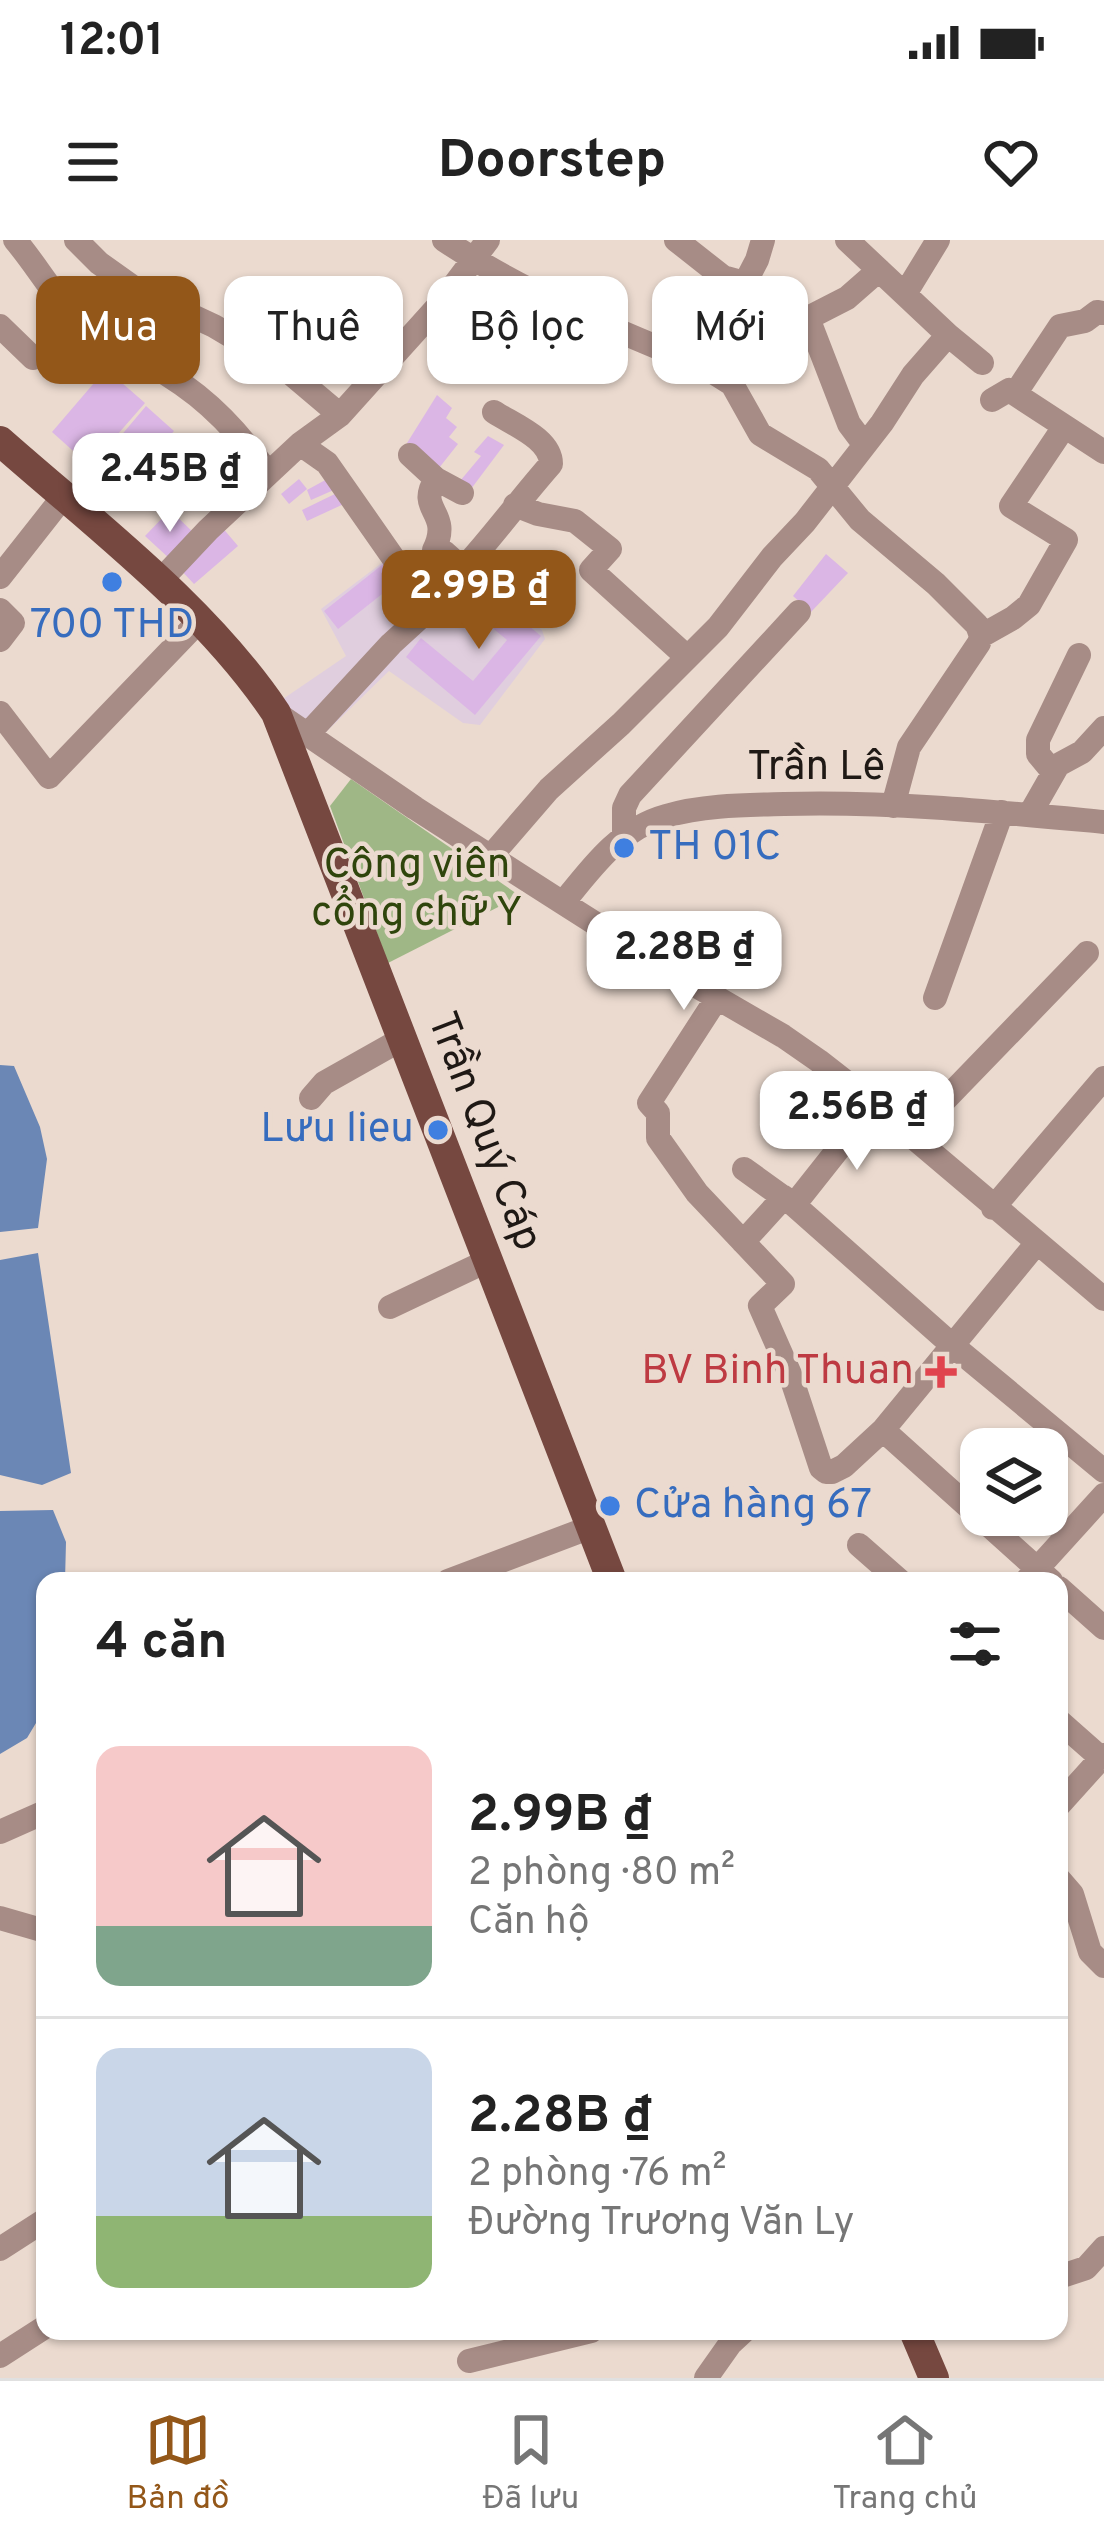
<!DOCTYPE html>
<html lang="vi">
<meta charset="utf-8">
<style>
:root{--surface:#fff;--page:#f6f6f6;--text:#222;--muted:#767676;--line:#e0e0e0;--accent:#935719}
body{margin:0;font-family:Overpass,sans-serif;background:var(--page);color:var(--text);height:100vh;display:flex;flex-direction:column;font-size:45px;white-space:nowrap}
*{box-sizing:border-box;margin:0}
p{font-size:39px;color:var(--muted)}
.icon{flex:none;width:66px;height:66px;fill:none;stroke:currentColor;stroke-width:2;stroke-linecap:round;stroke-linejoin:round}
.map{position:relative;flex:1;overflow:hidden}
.details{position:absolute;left:36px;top:1332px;width:1032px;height:768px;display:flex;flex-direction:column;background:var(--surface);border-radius:24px;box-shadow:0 3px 9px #0004}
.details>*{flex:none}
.guide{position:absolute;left:36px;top:36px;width:1032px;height:108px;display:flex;gap:24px}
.controls{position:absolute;left:960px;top:1188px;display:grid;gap:24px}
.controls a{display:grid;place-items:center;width:108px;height:108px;border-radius:24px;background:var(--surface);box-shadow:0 3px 9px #0004;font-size:60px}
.price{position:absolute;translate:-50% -102px;padding:0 27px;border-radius:24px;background:#fff;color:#222;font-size:39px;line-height:78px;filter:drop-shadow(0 3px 6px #0008)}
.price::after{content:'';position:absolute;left:50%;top:72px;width:36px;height:27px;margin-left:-18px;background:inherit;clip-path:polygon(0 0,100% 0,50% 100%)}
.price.on{background:var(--accent);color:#fff}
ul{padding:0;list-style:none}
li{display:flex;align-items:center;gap:36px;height:300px;padding:0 60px}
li+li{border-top:3px solid var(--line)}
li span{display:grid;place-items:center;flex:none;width:336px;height:240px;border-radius:24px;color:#555}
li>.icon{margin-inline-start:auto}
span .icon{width:144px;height:144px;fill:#fffc;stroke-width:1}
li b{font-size:51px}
h2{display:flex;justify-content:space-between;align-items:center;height:144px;padding:0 60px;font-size:51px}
.pill{padding:0 42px;border-radius:24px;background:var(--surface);box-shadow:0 3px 9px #0004;font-size:42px;line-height:108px}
.pill.on{background:var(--accent);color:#fff}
.status{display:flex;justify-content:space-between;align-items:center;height:84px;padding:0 60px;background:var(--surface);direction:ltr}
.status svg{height:33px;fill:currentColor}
header{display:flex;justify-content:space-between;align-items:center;height:156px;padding:0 60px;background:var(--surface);font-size:54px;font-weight:700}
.dock{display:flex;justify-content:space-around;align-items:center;height:168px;border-top:3px solid var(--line);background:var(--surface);font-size:33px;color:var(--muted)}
.dock a{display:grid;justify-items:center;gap:6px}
.dock .on{color:var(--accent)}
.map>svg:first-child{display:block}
</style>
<div class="status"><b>12:01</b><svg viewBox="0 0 49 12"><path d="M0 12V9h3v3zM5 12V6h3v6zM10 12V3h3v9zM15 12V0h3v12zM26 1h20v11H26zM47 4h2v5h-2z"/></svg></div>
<header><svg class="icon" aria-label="menu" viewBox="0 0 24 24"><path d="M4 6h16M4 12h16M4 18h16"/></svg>Doorstep<svg class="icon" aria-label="heart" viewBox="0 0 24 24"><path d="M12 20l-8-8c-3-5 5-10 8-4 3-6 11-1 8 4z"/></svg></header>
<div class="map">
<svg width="1104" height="2138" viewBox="0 0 1104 2138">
<rect width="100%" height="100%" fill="#ebdacf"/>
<path fill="#e0cede" d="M387,319H442L542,390L545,399L480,485L463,483L389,431L322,496L280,461L346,416L321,369Z"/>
<path fill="#9fb786" d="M351,539L520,656L388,723L330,566Z"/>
<path fill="#6b87b5" d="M0,825L14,826L40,887L47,919L38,988L0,992Z
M38,1013L71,1233L42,1245L0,1235V1020Z
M53,1270L66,1302L65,1341H45V1468L27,1498L0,1514V1271Z"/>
<path fill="#dbb6e5" d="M106,129L145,163L90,226L52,192Z
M437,155L452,168L446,178L457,187L449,197L458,204L439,228L407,203Z
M146,166L174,191L131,240L103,217Z
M488,196L504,205L471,249L460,241L481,216L474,212Z
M329,238L336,249L311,260L307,250Z
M299,239L307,249L289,264L281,254Z
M341,251L346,263L307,281L302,270Z
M170,270L196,295L171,320L145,296Z
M221,286L238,306L194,344L177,326Z
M826,314L848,333L811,372L793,356Z
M387,321L401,339L338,389L324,371Z
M474,340L541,396L475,475L406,417L421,398L473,441L507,400L458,359Z"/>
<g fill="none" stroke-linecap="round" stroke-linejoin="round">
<path stroke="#a78c86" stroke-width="24" d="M15,0C40,29 57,64 87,87C112,107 142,118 168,135C210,161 239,193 268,233
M76,0L99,23L137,50L214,86L282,126L340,175
M444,0C525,54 615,90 705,127L732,144L760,194L818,229L860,280L936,344L977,385L981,396L979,403L909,507L893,566
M676,0L723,37L713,61L705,127
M847,0L948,95L982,123
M723,37L745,43L757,20L763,0
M905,54L938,0
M808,78L849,184L864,204
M0,86L33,118
M705,127L744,102L808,78L847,58L879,30
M1015,154L1060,86L1085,81L1097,72L1104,73
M992,160L1009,150L1104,212
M300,204L327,223L394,319L414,332L444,312L463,329C494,295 521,258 551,224C551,199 514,185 494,172
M410,215L436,239C415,271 453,271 434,310L440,314
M436,239L462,253
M515,265L538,274L575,281L610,309L591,330L687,417
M0,337L63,257
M159,342L208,290L300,204L340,175L440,64L488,0
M0,370L13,383L0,400
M981,396L1013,378L1029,365L1066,300L1011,266L1064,187
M0,473L49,537L199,381
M276,473L415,568L563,663L667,729L783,796L819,821L874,864L1104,1059
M307,495L391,404L426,372L405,343L419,329
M1053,532L1038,514V500L1079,415
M1030,574L1058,525L1082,512L1104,488
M624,598V568L630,555L799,372
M491,616L549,549L621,484L718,387L772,317L805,282L882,183L913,135L948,95
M563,663C592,627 619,589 666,576C703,565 745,565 784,564C891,561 998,572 1104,582
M717,758L649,863L658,873V898L697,953L783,1044L760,1066L790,1134L821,1228L826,1232H832L844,1226L883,1190L1036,1004
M935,758L1002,572
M311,858L324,843L402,799
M910,896L1087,713
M744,929L794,965L952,1105L1104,1231
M794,965L874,864
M993,968L1104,838
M743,1002L784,957
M390,1067L487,1021
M883,1190L1051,1341
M859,1305L900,1341
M448,1341L591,1287
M1026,1341L1104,1255
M1059,1348L1104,1388
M1059,1481L1101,1518
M1059,1565L1104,1515
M0,1592L45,1572
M1059,1639L1072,1654L1090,1712L1104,1726
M0,1678L45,1691
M0,2009L45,1980
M1059,2037L1086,2028L1104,2008
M0,2116L45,2087
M469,2121L591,2091
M706,2138L730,2104L744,2091"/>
<path stroke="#764840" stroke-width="30" d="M0,201C94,284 206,368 276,473L612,1341
M914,2091L934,2138"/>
</g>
<g fill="#3f7fe0" stroke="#ebdacf" stroke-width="4.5">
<circle cx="112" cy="342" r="12"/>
<circle cx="624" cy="608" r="12"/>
<circle cx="438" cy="890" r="12"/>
<circle cx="610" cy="1266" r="12"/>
</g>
<path fill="#e0444e" stroke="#ebdacf" stroke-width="4.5" d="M935 1114h12v12h12v12h-12v12h-12v-12h-12v-12h12z"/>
<g text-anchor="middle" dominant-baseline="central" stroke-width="9" stroke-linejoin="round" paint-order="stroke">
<g font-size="42" fill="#366cbe" stroke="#ebdacf" text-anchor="start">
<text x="112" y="386" text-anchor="middle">700 THD</text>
<text x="648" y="608">TH 01C</text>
<text x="414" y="890" text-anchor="end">Lưu lieu</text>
<text x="634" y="1266">Cửa hàng 67</text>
</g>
<g font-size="42" fill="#1f1915" stroke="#ebdacf">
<text x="816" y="528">Trần Lê</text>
<text transform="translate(483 892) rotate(69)">Trần Quý Cáp</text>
</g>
<g font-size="42" fill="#2f450c" stroke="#ebdacf">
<text x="417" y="626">Công viên<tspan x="417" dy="48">cổng chữ Y</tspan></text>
</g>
<g font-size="42" fill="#be3a42" stroke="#ebdacf" text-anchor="end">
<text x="914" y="1132">BV Binh Thuan</text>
</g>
</g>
</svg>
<div class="controls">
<a><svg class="icon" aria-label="layers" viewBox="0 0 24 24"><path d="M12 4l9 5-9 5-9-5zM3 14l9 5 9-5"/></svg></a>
</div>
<b class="price" style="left:170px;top:295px">2.45B ₫</b>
<b class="price on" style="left:479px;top:412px">2.99B ₫</b>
<b class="price" style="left:684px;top:773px">2.28B ₫</b>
<b class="price" style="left:857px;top:933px">2.56B ₫</b>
<div class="guide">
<a class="pill on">Mua</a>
<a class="pill">Thuê</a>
<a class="pill">Bộ lọc</a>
<a class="pill">Mới</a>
</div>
<section class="details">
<h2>4 căn<svg class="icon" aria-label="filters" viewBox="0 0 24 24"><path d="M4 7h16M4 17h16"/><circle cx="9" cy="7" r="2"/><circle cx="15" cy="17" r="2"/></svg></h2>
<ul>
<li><span style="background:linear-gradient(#f6c9c9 75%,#7fa58c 0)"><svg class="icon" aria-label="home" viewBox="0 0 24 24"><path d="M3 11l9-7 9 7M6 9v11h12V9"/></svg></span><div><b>2.99B ₫</b><p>2 phòng · 80 m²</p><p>Căn hộ</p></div></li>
<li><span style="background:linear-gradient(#c9d6e8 70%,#8fb573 0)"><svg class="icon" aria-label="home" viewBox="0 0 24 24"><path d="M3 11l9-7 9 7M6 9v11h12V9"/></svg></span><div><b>2.28B ₫</b><p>2 phòng · 76 m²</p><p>Đường Trương Văn Ly</p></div></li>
</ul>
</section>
</div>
<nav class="dock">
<a class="on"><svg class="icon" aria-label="map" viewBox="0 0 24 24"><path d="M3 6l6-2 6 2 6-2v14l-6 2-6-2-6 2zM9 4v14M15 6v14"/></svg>Bản đồ</a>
<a><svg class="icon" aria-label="saved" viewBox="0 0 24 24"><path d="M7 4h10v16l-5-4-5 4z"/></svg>Đã lưu</a>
<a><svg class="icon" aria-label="home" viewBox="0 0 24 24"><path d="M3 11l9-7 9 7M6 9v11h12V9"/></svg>Trang chủ</a>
</nav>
